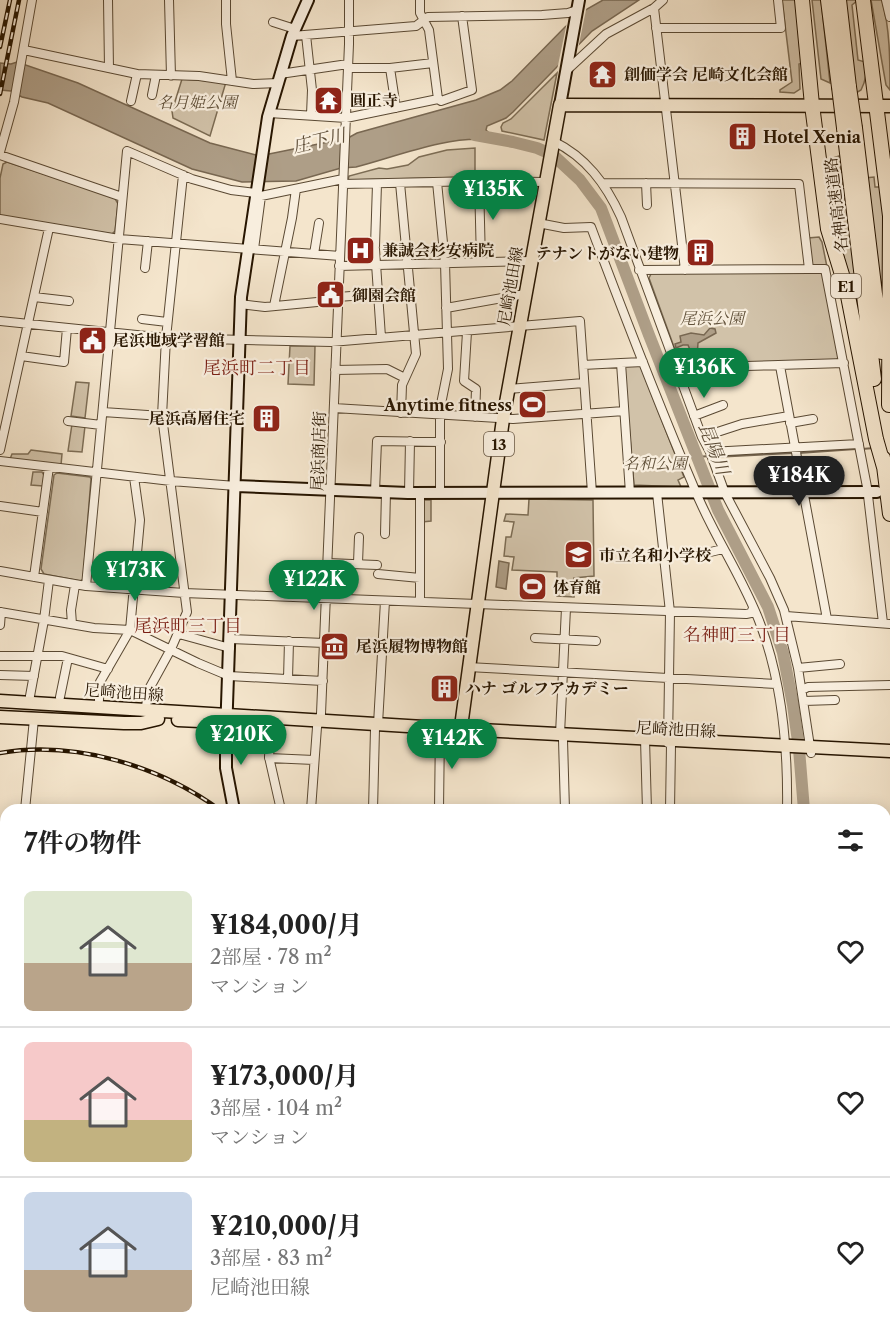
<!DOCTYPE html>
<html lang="ja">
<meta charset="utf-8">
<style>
:root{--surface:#fff;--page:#f6f6f6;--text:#222;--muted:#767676;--line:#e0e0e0;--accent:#0b8043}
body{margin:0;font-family:"Libre Caslon Text","Noto Serif JP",serif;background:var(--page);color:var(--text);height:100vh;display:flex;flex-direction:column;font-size:22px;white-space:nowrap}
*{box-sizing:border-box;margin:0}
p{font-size:20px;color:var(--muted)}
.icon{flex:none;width:33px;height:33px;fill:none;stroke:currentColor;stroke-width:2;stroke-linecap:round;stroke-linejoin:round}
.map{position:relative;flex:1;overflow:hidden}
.sheet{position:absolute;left:0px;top:804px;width:891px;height:536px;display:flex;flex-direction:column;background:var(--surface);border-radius:18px 18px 0 0;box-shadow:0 3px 15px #0003}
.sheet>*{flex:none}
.price{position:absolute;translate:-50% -51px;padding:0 14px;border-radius:21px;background:var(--accent);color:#fff;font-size:20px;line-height:39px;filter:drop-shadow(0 2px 3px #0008)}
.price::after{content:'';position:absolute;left:50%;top:36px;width:18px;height:14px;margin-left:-9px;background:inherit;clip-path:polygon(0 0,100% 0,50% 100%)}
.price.active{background:#222;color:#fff}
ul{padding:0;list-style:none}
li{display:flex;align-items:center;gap:18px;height:150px;padding:0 24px}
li+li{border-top:2px solid var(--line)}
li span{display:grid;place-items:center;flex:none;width:168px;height:120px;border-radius:9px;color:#555}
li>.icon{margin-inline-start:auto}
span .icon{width:72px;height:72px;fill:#fffc;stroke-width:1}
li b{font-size:26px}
h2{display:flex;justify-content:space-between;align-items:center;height:72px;padding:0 24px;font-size:26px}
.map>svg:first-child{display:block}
</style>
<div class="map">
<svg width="890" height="1339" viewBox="0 0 890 1339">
<rect width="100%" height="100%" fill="#f4e5cc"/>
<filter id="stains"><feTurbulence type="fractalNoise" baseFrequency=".00333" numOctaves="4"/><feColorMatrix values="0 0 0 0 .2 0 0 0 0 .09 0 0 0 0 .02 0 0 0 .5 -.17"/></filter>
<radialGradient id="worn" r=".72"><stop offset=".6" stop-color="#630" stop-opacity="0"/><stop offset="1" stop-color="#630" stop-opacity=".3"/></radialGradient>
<path fill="#d1c2a9" stroke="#7c6c54" stroke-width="1.5" d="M782,0H796L800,51L803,63L799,64L800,89L794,93L780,92V90L792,82Z
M812,0H821L830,83L821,79Z
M844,0H858L852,5L858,60L865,62C867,73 866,80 861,90L856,93Z
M871,0H882C890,29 890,60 890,90L886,85Z
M557,73L544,140L502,131L501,127L503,123L511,119Z
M182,79L226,82L210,136L173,118L172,111Z
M475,148V177L348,180L349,176L379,168L387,169L408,165L419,157L447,150Z
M839,156L862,318L859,320L838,233L830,159Z
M7,162L114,197L118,204L115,231L112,234L0,216V178L3,164Z
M874,177L875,187H881L885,230L887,285L882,313L865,178Z
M819,237L822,242L827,267L815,266L811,264L808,238Z
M652,272L824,273L839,357L835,361L686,365L678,358L649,278Z
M290,346H315L314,385L288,384Z
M640,365L684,477L678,480L681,487L634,485L624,366Z
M76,382L89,383L85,418L71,416Z
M72,424L85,426L82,452L68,451Z
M31,450L62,454L61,465L10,459L12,454H28Z
M33,472H42L44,475L43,486L31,485Z
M57,473L90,477L91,479L83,579L80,581L44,574L41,569L54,475Z
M529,499L593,500L594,576L574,578V597L557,596V572L512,570L514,557L504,556L506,537H511L514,522L504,521L506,514L528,515Z
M425,500H431V521L422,522V502Z"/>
<path fill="#ae9e87" stroke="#786751" stroke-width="1.5" d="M603,0H639L592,31L513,112L506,118L487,126L486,130L489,133V140C449,135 395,157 356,167L341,168L296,181L242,182L192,169L48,103L22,97L11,91L0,90V63L11,64L17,62L78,83L210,143L256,155L269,154L348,138L357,133L476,100L500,90L512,81L565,27L587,9Z
M710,328L715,329L716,333L698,343L697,357L688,358L687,354L690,350L688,345H683L676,348L675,344L681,342L680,336L691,333L704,335Z
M499,561L509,563L506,589L496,587Z"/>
<path fill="#f4e5cc" d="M587,5L578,49L557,70L567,22Z"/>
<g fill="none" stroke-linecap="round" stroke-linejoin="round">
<path stroke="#786751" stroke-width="2" d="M862,449L874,448
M799,453L856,449
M696,457L710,456
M715,457L793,453"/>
<path stroke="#ae9e87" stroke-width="12" d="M475,135L513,142L537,148L553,155L580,180L601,208L649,335L718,510L768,607L783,653L793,705L799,749L804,810
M885,853L890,852
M885,892L890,910"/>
<defs>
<path id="street" d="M108,0L109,68
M169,0L171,76
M226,0V24L232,81
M420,0V13L429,30L438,99
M886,0L890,17
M654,8L685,270
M273,22L295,29
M656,28H781L778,0
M306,35L312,90L311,115
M292,36L416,26L428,17L542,15L568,13L577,10
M24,50L137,74L199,76L253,84L278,83
M348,68H390L433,63
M390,68L396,108
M566,71L606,34L654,8L663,0
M280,74L348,64
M152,95L156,75
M131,101L137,74
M269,113L346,118L438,99L441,101L472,90L462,16
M553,141C586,157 606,184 621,217L702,437L710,452L725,493L770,578L784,610L798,668L811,753
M0,152L14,102L32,0
M0,155L122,197
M479,181L481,262
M437,182L445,263L448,369L440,409V493
M400,183L416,354L402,385L401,413
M603,183L799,184L809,269H825L867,487L883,623
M646,183L647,205
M343,184L479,181L545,182
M0,219L119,239L340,256
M538,223L564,228L591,227C624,315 658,403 695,490C714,537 744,579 761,626C782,683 788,750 787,810
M375,246L377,184
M254,249L261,196L343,179
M375,249L381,337
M314,254L319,223
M339,266L531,261
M145,268L148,241
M639,270L809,269
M34,297L69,301
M338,297L377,294
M240,304L265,307L338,300
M274,306L292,218L296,189
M446,308L525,294
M142,319L167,322
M0,321L166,338L331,342L580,321L592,493
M467,332L464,381L476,389L475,417
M21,356L64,362L67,328
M621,363L643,362
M583,365L621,363L630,493
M780,366L827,619
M676,368L844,363
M335,370L387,369L405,378
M508,389L584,383
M334,408L513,419L624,411
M103,412L162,416
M694,416L723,405
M68,421L101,425
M790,423L813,419
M702,437L742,424L789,416
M0,450L49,228
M710,452L859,444
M0,461L171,481L236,486
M375,492L377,441L441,442
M409,493L410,441
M420,493V602
M657,493L670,612L668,743
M0,506L43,512
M385,534L386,492
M698,555L723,549
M327,563L377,565
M358,563L359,537
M0,571L86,586L184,593L746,614L751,613L753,608
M378,574L420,578
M34,577L49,467
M86,586L127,151L192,179L231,190L256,193
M0,612L94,628L130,630L198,663L229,676
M786,616L890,624
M72,624L71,610L75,585
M0,625L1,612
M179,634L230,648
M535,638L596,641
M230,639L324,643
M0,656H62L108,669
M468,667L776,684
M798,668L840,664
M0,675L34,676
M229,676L323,681
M288,679L289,641
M802,690L808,687L890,685
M30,696L44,620L49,580
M60,697L68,658
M99,700L100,682L130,630L140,520L134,477
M804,701L835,700
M146,706L149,689L171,649L187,612L162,416L166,338L183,175
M271,724L269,757L281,810
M378,724L385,601
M560,734L566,608
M645,739L647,810
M563,740L565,810
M269,758L314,760
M25,810L34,719
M311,810L317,727L321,714L349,44V0
M373,810L375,729
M439,810L440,728
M670,810L671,745
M885,943L890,963
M885,1021H890
M0,1056L6,1008
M885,1151L890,1150
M885,1316L890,1314
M674,1334V1339
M793,1334V1339
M627,1339L639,1334
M700,1339V1334"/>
<path id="secondary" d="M560,105L579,0
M236,486L408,493L877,492
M234,810L226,768V734L241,297L268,117L292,36L308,0
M0,1134H6
M0,1144H6
M885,1190H890
M0,1275H6
M11,1334V1339
M185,1339L186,1334"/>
<path id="primary" d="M0,701L440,728L890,751
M0,717L124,723H141L158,719
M178,720L244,723
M460,734L503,419L560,105L890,106"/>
<path id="highway" d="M802,0L812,105L828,229L847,291L876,439L884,467
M828,0L839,87
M839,0L849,87
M863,0L890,216L889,405
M844,128L874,379
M855,128L882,352
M883,458L890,514"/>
</defs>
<use href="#street" stroke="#5a4933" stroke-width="10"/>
<use href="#secondary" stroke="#271500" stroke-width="14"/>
<use href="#primary" stroke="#271500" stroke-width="15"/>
<use href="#highway" stroke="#271500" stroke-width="16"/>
<use href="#street" stroke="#f8eede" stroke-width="8"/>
<use href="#secondary" stroke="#f8eede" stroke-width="10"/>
<use href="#primary" stroke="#f4e5cc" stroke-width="12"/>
<use href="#highway" stroke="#f4e5cc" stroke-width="14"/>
<defs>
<path id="rail" d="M0,47L10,0
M0,94L19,0
M0,753C75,740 160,766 220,810
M885,1201L890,1200"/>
</defs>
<use href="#rail" stroke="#271500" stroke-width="4.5"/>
<use href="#rail" stroke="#f8eede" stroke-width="2" stroke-dasharray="7" stroke-linecap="butt"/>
<defs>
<path id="highway-bridge" d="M839,87L844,128
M849,87L855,128"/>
</defs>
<use href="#highway-bridge" stroke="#271500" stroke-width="16" stroke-linecap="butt"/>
<use href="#highway-bridge" stroke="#f4e5cc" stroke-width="14"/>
</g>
<defs>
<symbol id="temple-square" viewBox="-11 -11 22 22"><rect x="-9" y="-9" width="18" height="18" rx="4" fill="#8f2418" stroke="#f8eede"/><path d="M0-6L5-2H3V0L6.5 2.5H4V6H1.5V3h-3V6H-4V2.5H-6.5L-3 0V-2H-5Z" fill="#fff"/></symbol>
<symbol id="building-square" viewBox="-11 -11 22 22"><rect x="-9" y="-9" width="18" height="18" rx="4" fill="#8f2418" stroke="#f8eede"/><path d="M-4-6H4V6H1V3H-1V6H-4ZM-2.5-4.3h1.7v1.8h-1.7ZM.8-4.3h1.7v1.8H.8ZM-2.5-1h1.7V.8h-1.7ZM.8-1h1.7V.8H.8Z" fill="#fff"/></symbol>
<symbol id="hospital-square" viewBox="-11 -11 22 22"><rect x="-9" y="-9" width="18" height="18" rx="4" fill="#8f2418" stroke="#f8eede"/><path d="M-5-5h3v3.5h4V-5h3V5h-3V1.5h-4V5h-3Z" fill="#fff"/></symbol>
<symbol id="civic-square" viewBox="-11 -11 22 22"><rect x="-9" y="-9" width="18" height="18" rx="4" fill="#8f2418" stroke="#f8eede"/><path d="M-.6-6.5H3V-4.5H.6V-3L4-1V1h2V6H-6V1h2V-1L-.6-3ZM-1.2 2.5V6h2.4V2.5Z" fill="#fff"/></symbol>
<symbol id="stadium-square" viewBox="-11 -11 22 22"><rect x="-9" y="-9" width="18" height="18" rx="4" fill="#8f2418" stroke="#f8eede"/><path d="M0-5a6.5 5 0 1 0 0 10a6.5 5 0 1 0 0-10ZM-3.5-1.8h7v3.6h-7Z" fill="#fff"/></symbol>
<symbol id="school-square" viewBox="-11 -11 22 22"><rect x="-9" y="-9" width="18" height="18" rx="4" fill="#8f2418" stroke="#f8eede"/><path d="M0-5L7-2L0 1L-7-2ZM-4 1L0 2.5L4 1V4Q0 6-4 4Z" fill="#fff"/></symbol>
<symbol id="museum-square" viewBox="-11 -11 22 22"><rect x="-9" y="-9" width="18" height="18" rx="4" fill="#8f2418" stroke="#f8eede"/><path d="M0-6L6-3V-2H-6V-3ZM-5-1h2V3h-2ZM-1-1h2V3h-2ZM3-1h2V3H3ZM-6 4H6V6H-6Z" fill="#fff"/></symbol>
</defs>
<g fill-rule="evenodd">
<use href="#temple-square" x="586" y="58" width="33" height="33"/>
<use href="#temple-square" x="312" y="84" width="33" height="33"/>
<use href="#building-square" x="726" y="120" width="33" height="33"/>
<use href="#hospital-square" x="344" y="234" width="33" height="33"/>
<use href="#building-square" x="684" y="236" width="33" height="33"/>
<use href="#civic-square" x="314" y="278" width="33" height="33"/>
<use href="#civic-square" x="76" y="324" width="33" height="33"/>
<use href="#stadium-square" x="516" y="388" width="33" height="33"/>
<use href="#building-square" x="250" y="402" width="33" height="33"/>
<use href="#school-square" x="562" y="538" width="33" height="33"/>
<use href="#stadium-square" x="516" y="570" width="33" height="33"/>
<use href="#museum-square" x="318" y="630" width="33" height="33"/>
<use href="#building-square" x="428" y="672" width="33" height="33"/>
</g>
<g text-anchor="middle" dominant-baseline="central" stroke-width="4.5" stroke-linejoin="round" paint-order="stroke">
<g fill="#f8eede" stroke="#665643" stroke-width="1.5">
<rect x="831" y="274" width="30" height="24" rx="4.5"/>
<rect x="484" y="432" width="30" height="24" rx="4.5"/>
</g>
<g font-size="15" font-weight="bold" fill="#271500">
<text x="846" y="286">E1</text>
<text x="499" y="444">13</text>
</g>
<g font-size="16" font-weight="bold" fill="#271500" stroke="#f8eede" text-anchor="start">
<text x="624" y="74">創価学会 尼崎文化会館</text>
<text x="350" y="100">圓正寺</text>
<text x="763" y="137">Hotel Xenia</text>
<text x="382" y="250">兼誠会杉安病院</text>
<text x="679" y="253" text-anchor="end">テナントがない建物</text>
<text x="352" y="295">御園会館</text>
<text x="113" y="340">尾浜地域学習館</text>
<text x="512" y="405" text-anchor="end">Anytime fitness</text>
<text x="245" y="418" text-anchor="end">尾浜高層住宅</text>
<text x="599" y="555">市立名和小学校</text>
<text x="553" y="587">体育館</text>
<text x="356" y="646">尾浜履物博物館</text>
<text x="465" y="688">ハナ ゴルフアカデミー</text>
</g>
<g font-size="16" font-style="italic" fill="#62523b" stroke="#f8eede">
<text x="197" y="102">名月姫公園</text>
<text x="712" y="318">尾浜公園</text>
<text x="655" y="463">名和公園</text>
</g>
<g font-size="16" fill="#271500" stroke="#f8eede">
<text transform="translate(836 205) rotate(-97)">名神高速道路</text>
<text transform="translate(510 286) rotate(-80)">尼崎池田線</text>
<text transform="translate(318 451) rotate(-88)">尾浜商店街</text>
<text transform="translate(124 692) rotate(4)">尼崎池田線</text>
<text transform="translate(676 729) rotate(3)">尼崎池田線</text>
</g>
<g font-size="18" font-style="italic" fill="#5d4c36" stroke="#f8eede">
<text transform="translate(319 141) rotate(-13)">庄下川</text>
<text transform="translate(714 449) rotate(69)">昆陽川</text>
</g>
<g font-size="18" fill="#7a1f14" stroke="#f8eede">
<text x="257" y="368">尾浜町二丁目</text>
<text x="188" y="626">尾浜町三丁目</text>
<text x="737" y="635">名神町三丁目</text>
</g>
</g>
<rect width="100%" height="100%" filter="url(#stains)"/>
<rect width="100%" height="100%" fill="url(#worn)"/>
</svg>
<b class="price" style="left:493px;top:221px">¥135K</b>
<b class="price" style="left:704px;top:399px">¥136K</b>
<b class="price active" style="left:799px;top:507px">¥184K</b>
<b class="price" style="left:135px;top:602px">¥173K</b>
<b class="price" style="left:314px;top:611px">¥122K</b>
<b class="price" style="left:241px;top:766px">¥210K</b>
<b class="price" style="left:452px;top:770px">¥142K</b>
<section class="sheet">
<h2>7件の物件<svg class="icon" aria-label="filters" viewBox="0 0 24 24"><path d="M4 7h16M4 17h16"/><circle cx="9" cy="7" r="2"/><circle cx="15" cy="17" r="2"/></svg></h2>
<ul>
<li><span style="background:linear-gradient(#dfe7d0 60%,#b9a48a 0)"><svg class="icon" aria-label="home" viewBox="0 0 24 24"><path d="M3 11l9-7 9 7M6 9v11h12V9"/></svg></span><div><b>¥184,000/月</b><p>2部屋 · 78 m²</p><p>マンション</p></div><svg class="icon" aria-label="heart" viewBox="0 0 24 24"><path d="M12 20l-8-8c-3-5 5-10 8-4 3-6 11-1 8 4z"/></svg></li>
<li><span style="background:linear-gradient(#f6c9c9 65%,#c2b280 0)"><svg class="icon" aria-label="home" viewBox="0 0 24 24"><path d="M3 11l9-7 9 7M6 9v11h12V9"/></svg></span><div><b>¥173,000/月</b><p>3部屋 · 104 m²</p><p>マンション</p></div><svg class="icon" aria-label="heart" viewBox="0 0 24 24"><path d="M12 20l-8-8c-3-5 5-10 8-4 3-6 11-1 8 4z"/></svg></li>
<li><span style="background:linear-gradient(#c9d6e8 65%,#b9a48a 0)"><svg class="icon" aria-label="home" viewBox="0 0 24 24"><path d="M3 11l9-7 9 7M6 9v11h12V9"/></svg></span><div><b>¥210,000/月</b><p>3部屋 · 83 m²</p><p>尼崎池田線</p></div><svg class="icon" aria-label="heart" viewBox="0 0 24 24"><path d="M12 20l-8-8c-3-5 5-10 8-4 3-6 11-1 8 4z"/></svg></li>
</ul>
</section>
</div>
